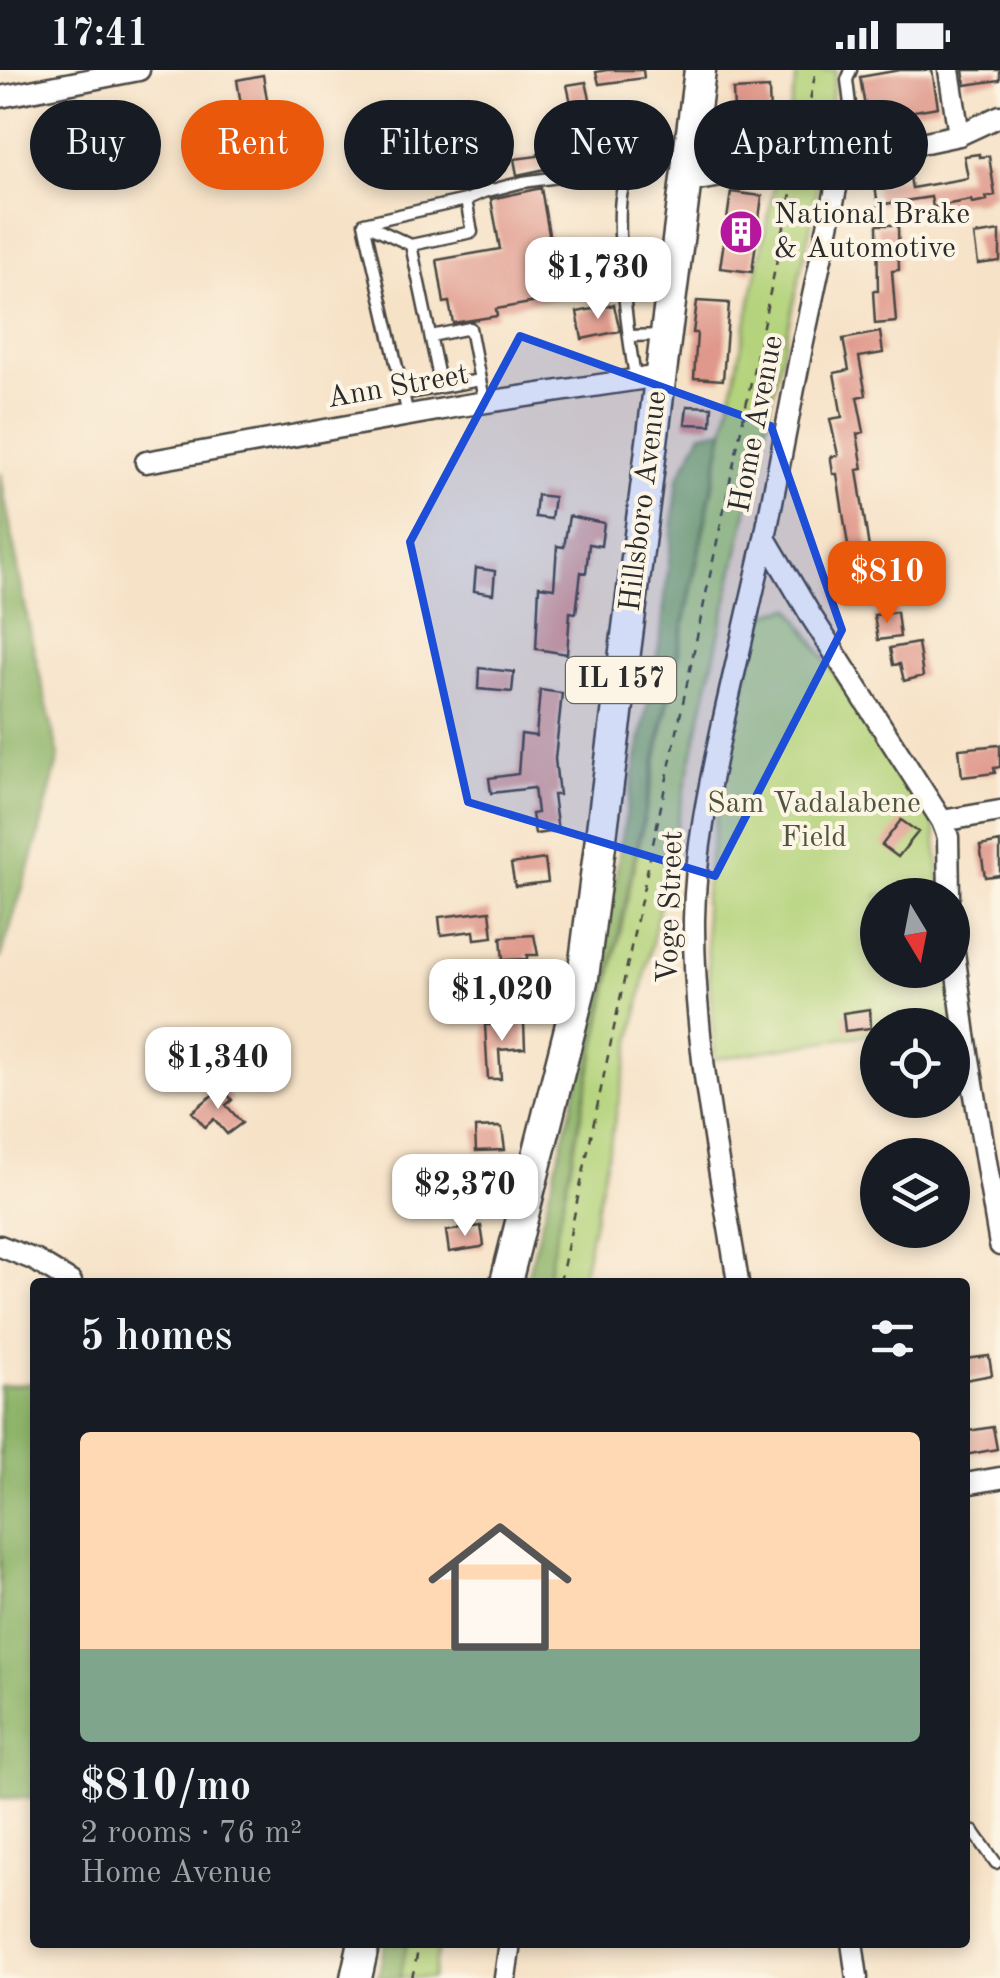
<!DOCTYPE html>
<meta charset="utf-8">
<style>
:root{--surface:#171b24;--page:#20242c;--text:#f1f3f6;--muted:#9ea1a6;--line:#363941;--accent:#ea580c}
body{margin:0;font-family:"Old Standard TT",serif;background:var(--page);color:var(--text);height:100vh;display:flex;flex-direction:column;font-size:38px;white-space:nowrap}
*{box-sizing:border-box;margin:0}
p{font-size:32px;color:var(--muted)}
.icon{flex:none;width:55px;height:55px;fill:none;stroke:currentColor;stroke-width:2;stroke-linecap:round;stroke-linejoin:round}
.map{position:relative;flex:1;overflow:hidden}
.side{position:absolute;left:30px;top:1208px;width:940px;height:670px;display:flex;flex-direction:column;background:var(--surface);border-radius:10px;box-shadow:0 5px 15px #0003}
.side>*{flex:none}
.hud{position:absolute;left:30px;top:30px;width:940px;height:90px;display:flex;gap:20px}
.needle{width:65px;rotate:170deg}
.tools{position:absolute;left:860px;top:808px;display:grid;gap:20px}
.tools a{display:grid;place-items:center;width:110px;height:110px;border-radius:50%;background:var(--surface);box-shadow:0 5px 15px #0003;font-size:50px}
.price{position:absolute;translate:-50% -85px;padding:0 22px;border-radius:20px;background:#fff;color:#222;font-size:32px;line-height:65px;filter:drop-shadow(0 2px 5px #0008)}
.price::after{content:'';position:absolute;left:50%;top:60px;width:30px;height:22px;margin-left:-15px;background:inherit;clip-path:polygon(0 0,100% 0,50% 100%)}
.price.on{background:var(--accent);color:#fff}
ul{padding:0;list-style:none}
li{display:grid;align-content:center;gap:20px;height:530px;padding:0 50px}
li+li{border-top:2px solid var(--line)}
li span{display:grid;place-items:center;height:310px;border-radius:10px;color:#555}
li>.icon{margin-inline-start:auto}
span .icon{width:180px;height:180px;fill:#fffc;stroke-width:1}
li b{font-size:42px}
h2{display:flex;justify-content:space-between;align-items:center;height:120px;padding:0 50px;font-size:42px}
.tag{padding:0 35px;border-radius:45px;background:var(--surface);box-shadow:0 5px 15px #0003;font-size:35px;line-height:90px}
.tag.on{background:var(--accent);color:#fff}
.status{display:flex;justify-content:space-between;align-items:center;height:70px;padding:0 50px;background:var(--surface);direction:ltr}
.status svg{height:28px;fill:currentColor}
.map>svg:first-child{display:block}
</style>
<div class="status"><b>17:41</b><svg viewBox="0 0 49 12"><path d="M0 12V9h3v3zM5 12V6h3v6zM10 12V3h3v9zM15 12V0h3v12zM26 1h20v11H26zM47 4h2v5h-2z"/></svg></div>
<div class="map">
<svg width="1000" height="1908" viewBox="0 0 1000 1908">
<rect width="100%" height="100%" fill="#fcf5e5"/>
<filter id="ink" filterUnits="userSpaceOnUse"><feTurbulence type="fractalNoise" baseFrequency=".01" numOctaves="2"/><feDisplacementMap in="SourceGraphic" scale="20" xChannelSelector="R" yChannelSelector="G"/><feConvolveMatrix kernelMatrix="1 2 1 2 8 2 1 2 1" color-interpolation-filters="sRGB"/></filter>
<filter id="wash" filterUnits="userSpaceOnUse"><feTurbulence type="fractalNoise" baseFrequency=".0048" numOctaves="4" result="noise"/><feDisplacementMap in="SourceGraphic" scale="40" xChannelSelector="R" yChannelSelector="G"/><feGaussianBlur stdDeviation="2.25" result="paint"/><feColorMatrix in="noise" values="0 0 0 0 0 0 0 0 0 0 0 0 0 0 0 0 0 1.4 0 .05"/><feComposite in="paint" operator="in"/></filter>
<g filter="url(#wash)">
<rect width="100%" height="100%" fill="#f6e2c7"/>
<path fill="#b4d37b" stroke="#707f53" stroke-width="2.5" d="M798,0H836L812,150L675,762L581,1212H546L651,718Z
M791,538L934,753L942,825H878V900H950L955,951L929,955H878L877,963L715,989L704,830L722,709L754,574L766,544Z
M407,1873H439L432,1908H400Z"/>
<path fill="#8fb56b" stroke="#5d704b" stroke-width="2.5" d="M724,359L546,1212H526L592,958L620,777L661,565L678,408L702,363Z
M0,402L32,572L59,686L37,772L0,890Z
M35,1313V1728H0V1316Z
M385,1873H407L400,1908H378Z"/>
<g id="blocks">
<path fill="#df988b" d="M607,0H643L644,8L599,14L596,2Z
M900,0H932L938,37L867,49L860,7Z
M963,0H1000V10L965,15Z
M263,5L269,42L243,47L237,10Z
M586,12L590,29L571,33L567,15Z
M769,18L770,47H776L777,69L748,70V40L734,41L733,20Z
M628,42L633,66L599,72L595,48Z
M741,77L742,89L712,94L711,78Z
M556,79L560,96L517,105L514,89L538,86V84Z
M979,84V87L989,86L995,125L986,127L987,130L972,133L971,130L933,137L931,127L878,135L875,116L886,114V111L910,108L912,118L968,108L964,86Z
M541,118L560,228L496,239L497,246L453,253L449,232L444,233L437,190L500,179L491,129Z
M731,122L762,126L752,202L720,198Z
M877,155H898L899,200L892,201L896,252L875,254L873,221H878Z
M1000,161V191L978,194L974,165Z
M697,231L729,233L723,310L694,308L697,263H693Z
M614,235L620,261L582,269L577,242Z
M880,262L883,283L859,287L866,325L857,327L864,362L857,364L863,399L857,400L871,491L879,489L884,511L847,518L843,496L851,495L837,404H833L831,390V387L838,385L830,349L842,347L834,303L849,300L843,269Z
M687,336L712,337L711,355L685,354Z
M537,425L554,427L551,449L535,447Z
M569,446L604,453L601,476L589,474L586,503L581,502L576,543L570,542L567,584L536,579L539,516L554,518L557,476L564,477Z
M476,498L495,501L493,524L474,521Z
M897,542L900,567L878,570L874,545Z
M918,573L923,606L904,611L900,594L893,595L890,578Z
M479,598L514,602L512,622L478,619Z
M540,620L562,623L555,689L559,725H553L558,761L535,764L532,744L537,743L534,718L491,723L489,708L518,704L521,664L536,666Z
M1000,675V697L994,698L995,703L962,707L959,679Z
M901,750L918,762L898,787L882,775Z
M1000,772V805L985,807L980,776Z
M545,789L548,812L515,816L511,794Z
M490,841L493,867L475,869L474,861L441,865L439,847Z
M534,865L538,885H527V889L503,890L501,867Z
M870,939L871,958L845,961L843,943Z
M524,953L525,978L499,980L501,1009H488L485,955Z
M222,1017L232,1030L226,1035L242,1053L227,1064L214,1049L205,1057L192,1042Z
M498,1057L502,1058L505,1080L476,1081L475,1058Z
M487,1106L491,1129L449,1136L445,1113Z
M481,1156L484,1175L481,1177L449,1182L446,1161Z
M989,1286L992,1305L965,1310V1289Z
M993,1357L997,1379L965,1385V1367L969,1366L968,1361Z"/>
</g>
</g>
<g filter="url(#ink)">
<use href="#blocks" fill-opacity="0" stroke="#494642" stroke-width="2.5"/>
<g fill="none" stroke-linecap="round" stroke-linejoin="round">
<defs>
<path id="service" d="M851,0L847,10L856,84
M466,130L472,162L411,175L441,317L480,310L485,333
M364,153L411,175
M624,202L672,208
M431,266L470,258L480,310
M629,266L664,265
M636,310C629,277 612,142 624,115C633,95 666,88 684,81
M403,324L441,317
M408,345L364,153L466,130L484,122L523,112L650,94
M965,1759L974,1762L996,1793"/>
<path id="minor" d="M949,0L959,65
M0,27L139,0
M843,86L802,277L765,468L811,546L942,751L948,767L949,825
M686,112L926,72L959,65L1000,46
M146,392L460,336L660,306
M942,751L1000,741
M952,867L965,965L1000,1175
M0,1176L35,1190L71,1212
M738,1212C719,1093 693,971 694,849C695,778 711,708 726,639C739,582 752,525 765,468
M965,1414L1000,1408
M852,1872L857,1908
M505,1908L510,1872"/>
<path id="primary" d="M506,1212L583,907L700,0
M356,1908L364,1872"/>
</defs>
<use href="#service" stroke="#494642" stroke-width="15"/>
<use href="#minor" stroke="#494642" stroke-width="25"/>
<use href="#primary" stroke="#494642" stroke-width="35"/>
<path stroke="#494642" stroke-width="2.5" stroke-dasharray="8 8" stroke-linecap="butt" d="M801,76L816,0
M560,1212L793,114
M412,1908L420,1872"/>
<use href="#service" stroke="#fff" stroke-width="10"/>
<use href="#minor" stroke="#fff" stroke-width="20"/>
<use href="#primary" stroke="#fff" stroke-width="30"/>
</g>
</g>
<path fill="#1d4ed8" fill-opacity="0.2" stroke="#1d4ed8" stroke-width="8" stroke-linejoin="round" d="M520,266L771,356L842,560L715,806L468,732L410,472Z"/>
<defs>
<symbol id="building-disc" viewBox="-11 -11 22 22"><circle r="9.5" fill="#b5179e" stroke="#fcf5e5"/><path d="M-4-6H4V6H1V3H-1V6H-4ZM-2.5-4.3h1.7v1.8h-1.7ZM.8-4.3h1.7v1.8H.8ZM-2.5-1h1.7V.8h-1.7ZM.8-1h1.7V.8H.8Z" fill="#fff"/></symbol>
</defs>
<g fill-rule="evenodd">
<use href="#building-disc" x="716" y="137" width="50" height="50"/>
</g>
<g text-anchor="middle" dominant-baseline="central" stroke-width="8" stroke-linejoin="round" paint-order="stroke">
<rect fill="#fcf5e5" stroke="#6a6863" stroke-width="2.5" x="566" y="587" width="110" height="46" rx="8"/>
<g font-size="28" font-weight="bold" fill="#2b2b2b">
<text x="621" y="610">IL 157</text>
</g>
<g font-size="30" fill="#2b2b2b" stroke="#fcf5e5" text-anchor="start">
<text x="774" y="145">National Brake<tspan x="774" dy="34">&amp; Automotive</tspan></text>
</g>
<g font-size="30" fill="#2b2b2b" stroke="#fcf5e5">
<text transform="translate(398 317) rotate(-10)">Ann Street</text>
<text transform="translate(757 354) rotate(-79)">Home Avenue</text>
<text transform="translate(644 431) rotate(-83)">Hillsboro Avenue</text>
<text transform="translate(671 837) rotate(-88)">Voge Street</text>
</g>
<g font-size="30" fill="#4d553f" stroke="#fcf5e5">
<text x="814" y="734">Sam Vadalabene<tspan x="814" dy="34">Field</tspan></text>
</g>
</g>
</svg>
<div class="tools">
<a><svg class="needle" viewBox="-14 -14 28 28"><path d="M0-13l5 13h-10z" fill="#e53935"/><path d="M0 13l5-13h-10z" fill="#9ea1a6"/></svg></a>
<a><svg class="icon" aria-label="locate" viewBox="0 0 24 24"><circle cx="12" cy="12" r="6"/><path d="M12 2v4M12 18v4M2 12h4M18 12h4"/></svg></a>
<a><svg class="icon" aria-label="layers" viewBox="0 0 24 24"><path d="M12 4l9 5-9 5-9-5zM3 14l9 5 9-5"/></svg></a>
</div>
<b class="price" style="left:598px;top:252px">$1,730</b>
<b class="price on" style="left:887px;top:556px">$810</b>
<b class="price" style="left:502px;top:974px">$1,020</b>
<b class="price" style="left:218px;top:1042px">$1,340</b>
<b class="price" style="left:465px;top:1169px">$2,370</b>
<div class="hud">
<a class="tag">Buy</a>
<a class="tag on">Rent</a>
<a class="tag">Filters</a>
<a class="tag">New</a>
<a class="tag">Apartment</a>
</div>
<section class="side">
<h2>5 homes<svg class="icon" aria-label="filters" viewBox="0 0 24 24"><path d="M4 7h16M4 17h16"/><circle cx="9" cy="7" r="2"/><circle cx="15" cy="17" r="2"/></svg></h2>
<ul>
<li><span style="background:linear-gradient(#ffd9b3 70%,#7fa58c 0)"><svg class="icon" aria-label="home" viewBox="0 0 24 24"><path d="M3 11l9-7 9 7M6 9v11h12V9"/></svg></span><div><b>$810/mo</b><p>2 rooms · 76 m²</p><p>Home Avenue</p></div></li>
</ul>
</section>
</div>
